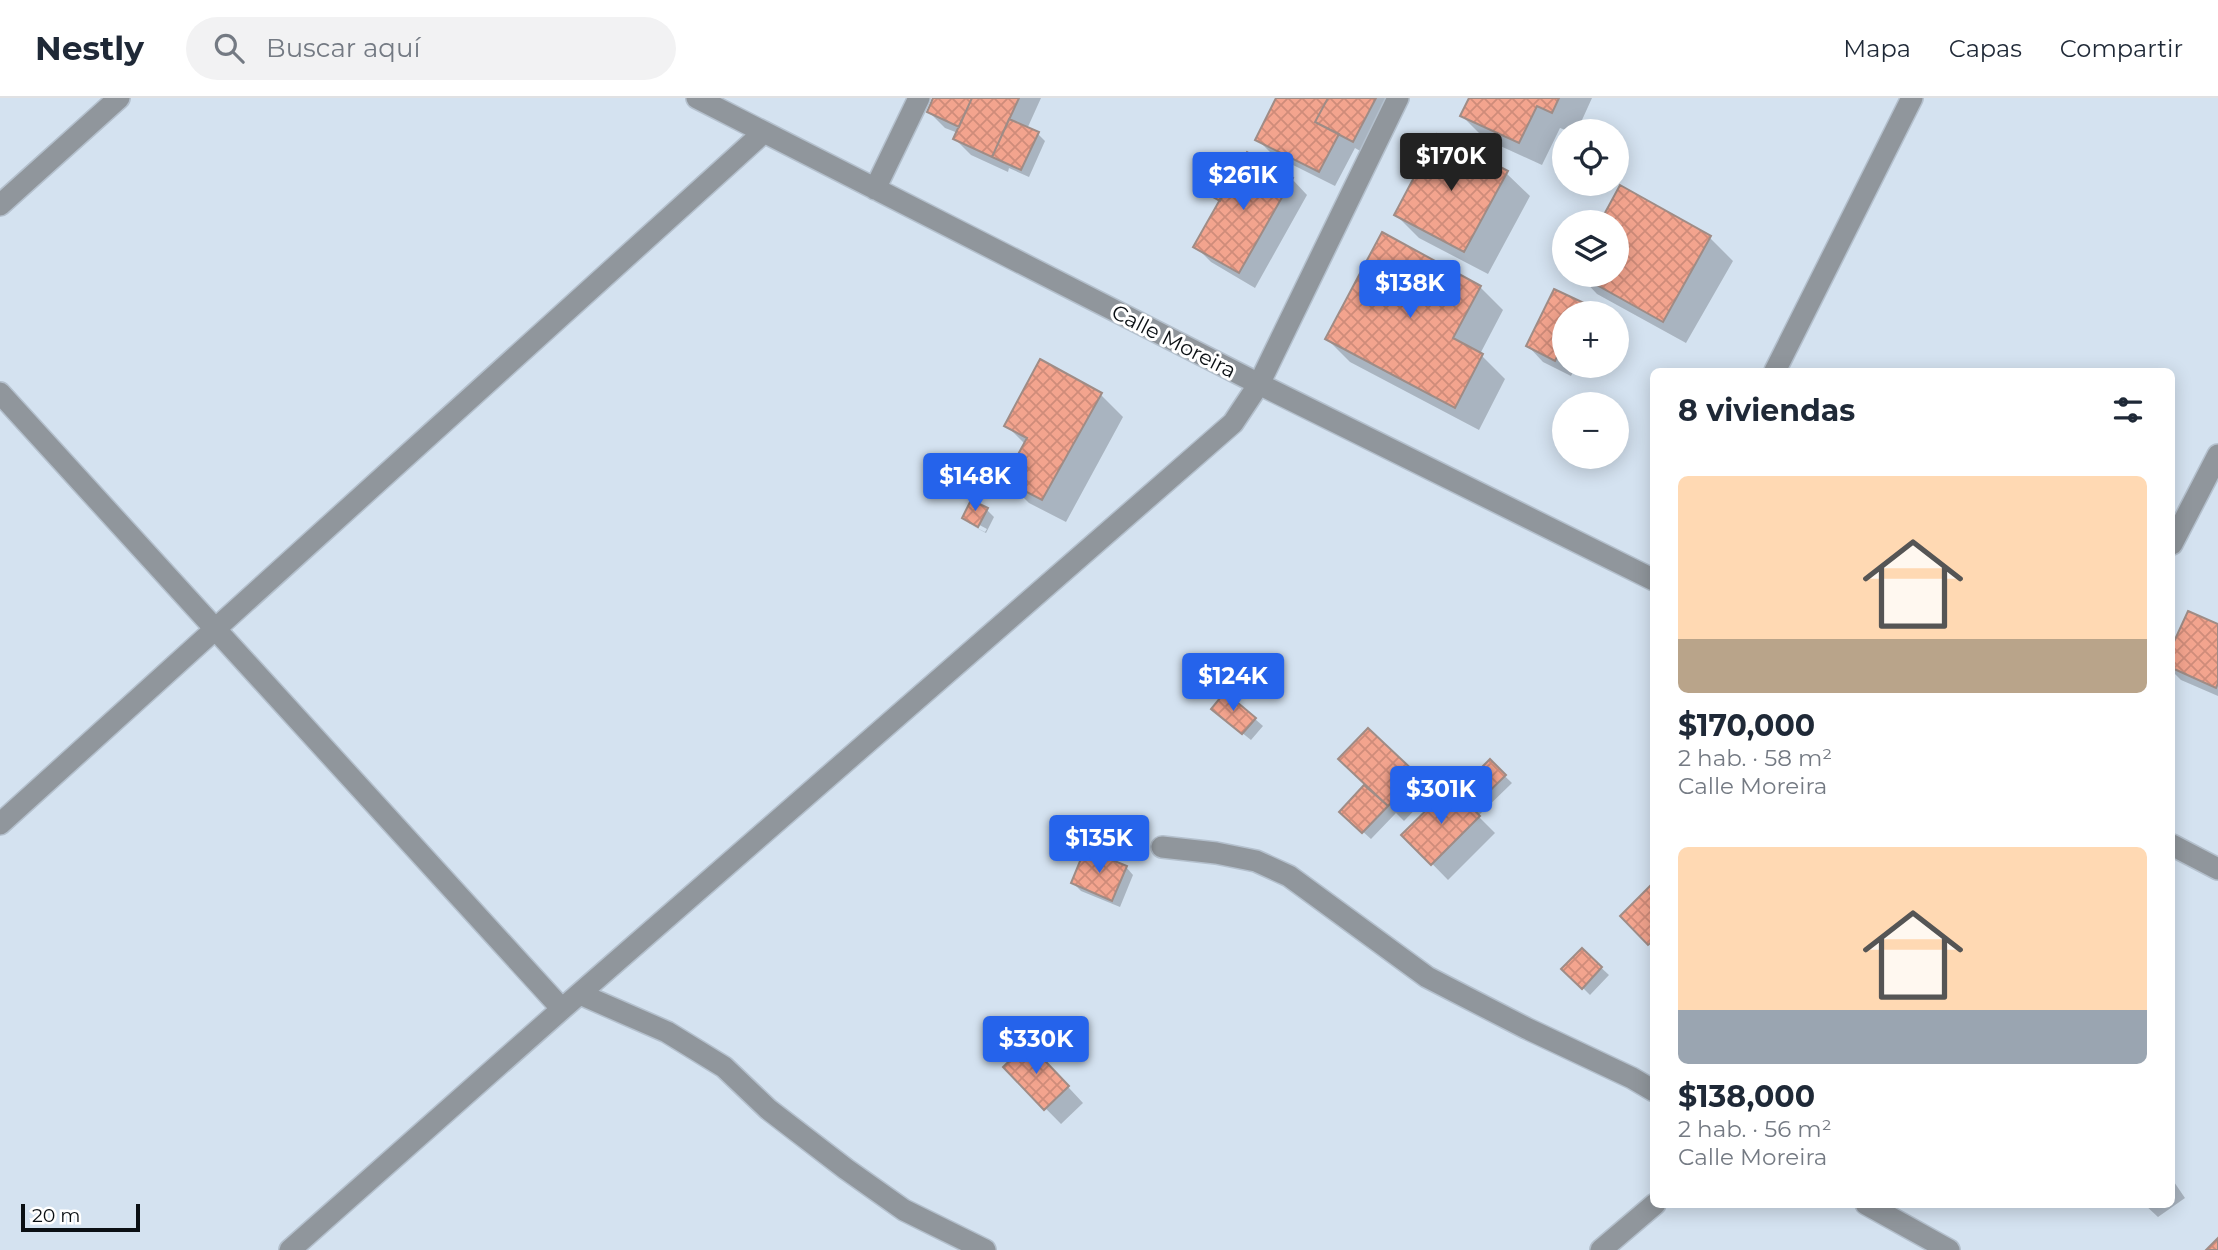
<!DOCTYPE html>
<html lang="es">
<meta charset="utf-8">
<style>
:root{--surface:#fff;--page:#f2f2f3;--text:#1f2937;--muted:#747a83;--line:#e0e1e3;--accent:#2563eb}
body{margin:0;font-family:Montserrat,sans-serif;background:var(--page);color:var(--text);height:100vh;display:flex;flex-direction:column;font-size:26px;white-space:nowrap}
*{box-sizing:border-box;margin:0}
p{font-size:23px;color:var(--muted)}
.icon{flex:none;width:38px;height:38px;fill:none;stroke:currentColor;stroke-width:2;stroke-linecap:round;stroke-linejoin:round}
.map{position:relative;flex:1;overflow:hidden}
.side{position:absolute;left:1650px;top:270px;width:525px;height:840px;display:flex;flex-direction:column;background:var(--surface);border-radius:10px;box-shadow:0 4px 18px #0003}
.side>*{flex:none}
.controls{position:absolute;left:1552px;top:21px;display:grid;gap:14px}
.controls a{display:grid;place-items:center;width:77px;height:77px;border-radius:50%;background:var(--surface);box-shadow:0 4px 18px #0003;font-size:35px}
.scale{position:absolute;left:21px;bottom:18px;width:119px;box-sizing:border-box;padding-left:7px;border:4px solid #0b1014;border-top:0;font-size:19px;line-height:24px;white-space:nowrap;color:#0b1014;-webkit-text-stroke:5px #fff;paint-order:stroke}
.price{position:absolute;translate:-50% -60px;padding:0 16px;border-radius:7px;background:var(--accent);color:#fff;font-size:23px;line-height:46px;filter:drop-shadow(0 2px 4px #0008)}
.price::after{content:'';position:absolute;left:50%;top:42px;width:21px;height:16px;margin-left:-10px;background:inherit;clip-path:polygon(0 0,100% 0,50% 100%)}
.price.current{background:#222;color:#fff}
ul{padding:0;list-style:none}
li{display:grid;align-content:center;gap:14px;height:371px;padding:0 28px}
li span{display:grid;place-items:center;height:217px;border-radius:10px;color:#555}
li>.icon{margin-inline-start:auto}
span .icon{width:126px;height:126px;fill:#fffc;stroke-width:1}
li b{font-size:30px}
h2{display:flex;justify-content:space-between;align-items:center;height:84px;padding:0 28px;font-size:30px}
header{display:flex;align-items:center;gap:42px;box-sizing:border-box;height:98px;padding:0 35px;background:var(--surface);border-bottom:2px solid var(--line)}
header strong{font-size:33px}
nav{display:flex;gap:38px;margin-inline-start:auto;font-size:24px}
.search{width:490px;height:63px;background:var(--page);display:flex;align-items:center;gap:18px;box-sizing:border-box;padding:0 24px;border-radius:38px;color:var(--muted);font-size:26px}
.map>svg:first-child{display:block}
</style>
<header>
<strong>Nestly</strong>
<div class="search"><svg class="icon" aria-label="search" viewBox="0 0 24 24"><circle cx="10" cy="10" r="6"/><path d="M15 15l6 6"/></svg>Buscar aquí</div>
<nav><a>Mapa</a><a>Capas</a><a>Compartir</a></nav>
</header>
<div class="map">
<svg width="2218" height="1152" viewBox="0 0 2218 1152">
<defs>
<pattern id="building-cross-hatch" width="8" height="8" patternUnits="userSpaceOnUse" patternTransform="scale(1.75)"><rect width="8" height="8" fill="#f3a48e"/><path d="M0 0l8 8M0 8l8-8" fill="none" stroke="#cf8c7a"/></pattern>
</defs>
<rect width="100%" height="100%" fill="#d4e2f0"/>
<path fill="#0003" d="M935,0H1041L1027,31L1038,36L1045,43L1029,79L1009,70L1008,74L971,57L955,41L958,35L945,30L929,14Z
M1278,0H1392L1369,58L1355,50L1335,88L1273,57L1257,41Z
M1471,0H1592L1577,33H1568L1560,30L1542,67L1485,41L1462,18Z
M1236,74L1292,81L1307,97L1255,190L1211,164L1196,149L1221,105L1206,94Z
M1506,75L1530,98L1488,176L1419,140L1396,117Z
M1621,90L1710,140L1733,163L1686,245L1597,196L1579,177H1617V124H1602Z
M1480,189L1503,212L1480,256L1505,281L1479,332L1350,264L1327,241Z
M1555,193L1583,207L1591,215H1564V268H1576L1571,278L1543,264L1528,248Z
M1100,296L1123,319L1066,424L1029,405L1006,382L1025,346L1006,327Z
M987,412L994,419L986,435L971,427L985,434L987,431L970,422V426L964,419Z
M2189,515L2218,528V598L2181,582L2172,573V553Z
M1221,618L1255,621L1263,628L1251,642Z
M1490,664L1512,685L1478,718L1495,735L1448,782L1404,737L1464,704Z
M1417,678L1432,694L1404,723L1396,715L1371,741L1341,714L1366,687Z
M1126,769L1133,777L1120,809L1081,793L1073,785Z
M1582,852L1609,877L1590,897L1564,871Z
M1044,963L1083,1005L1061,1026L1005,969Z
M2172,1081L2185,1100L2158,1119L2144,1106H2172Z"/>
<path fill="url(#building-cross-hatch)" stroke="#9f8c86" stroke-width="2" d="M933,0H972L959,29L927,14Z
M972,0H1019L992,59L953,41Z
M1276,0H1328L1315,24L1339,36L1319,74L1255,42Z
M1328,0H1376L1353,44L1315,24Z
M1469,0H1559L1552,15L1537,8L1519,45L1460,18Z
M1009,21L1039,34L1021,72L992,59Z
M1437,36L1508,73L1464,154L1394,117Z
M1247,54L1293,80L1239,175L1193,149Z
M1221,63L1237,72L1220,103L1204,94Z
M1620,87L1711,138L1663,224L1579,177H1617V124H1600Z
M1382,134L1481,188L1453,240L1483,256L1455,310L1325,241Z
M1554,191L1584,205L1579,215H1564V244L1555,263L1526,248Z
M1040,261L1102,295L1042,402L1004,382L1027,340L1004,328Z
M971,402L988,410L978,429L962,420Z
M2188,513L2218,526V585L2216,590L2172,570V548Z
M1225,594L1256,620L1242,636L1211,611Z
M1368,630L1418,677L1388,708L1338,661Z
M1490,661L1506,677L1472,710L1457,694Z
M1364,687L1388,708L1362,735L1339,714Z
M1451,688L1480,718L1431,767L1401,737Z
M1085,751L1127,768L1112,803L1071,785Z
M1654,784V842L1648,847L1620,818Z
M1582,850L1602,869L1582,891L1561,871Z
M1028,945L1069,988L1044,1012L1003,969Z
M2218,1140V1152H2206Z"/>
<g fill="none" stroke-linecap="round" stroke-linejoin="round">
<defs>
<path id="minor" d="M697,0L1259,286L1654,482
M875,91L919,0
M0,107L119,0
M1775,273L1912,0
M0,295L562,911
M2172,446L2218,357
M0,726L764,34
M2172,747L2218,771
M1162,749L1216,755L1256,763L1289,778L1427,879L1526,930L1632,980L1654,993
M580,896L667,934L724,969L768,1011L846,1071L904,1112L985,1152
M1866,1106L1949,1152
M290,1152L562,911L1233,325L1259,286L1398,0
M1601,1152L1655,1106"/>
</defs>
<use href="#minor" stroke="#b4c0cd" stroke-width="24"/>
<use href="#minor" stroke="#90969c" stroke-width="21"/>
</g>
<g text-anchor="middle" dominant-baseline="central" stroke-width="6" stroke-linejoin="round" paint-order="stroke">
<g font-size="21" fill="#0b1014" stroke="#fff">
<text transform="translate(1174 243) rotate(27)">Calle Moreira</text>
</g>
</g>
</svg>
<div class="controls">
<a><svg class="icon" aria-label="locate" viewBox="0 0 24 24"><circle cx="12" cy="12" r="6"/><path d="M12 2v4M12 18v4M2 12h4M18 12h4"/></svg></a>
<a><svg class="icon" aria-label="layers" viewBox="0 0 24 24"><path d="M12 4l9 5-9 5-9-5zM3 14l9 5 9-5"/></svg></a>
<a>+</a>
<a>−</a>
</div>
<div class="scale">20 m</div>
<b class="price current" style="left:1451px;top:95px">$170K</b>
<b class="price" style="left:1243px;top:114px">$261K</b>
<b class="price" style="left:1410px;top:222px">$138K</b>
<b class="price" style="left:975px;top:415px">$148K</b>
<b class="price" style="left:1233px;top:615px">$124K</b>
<b class="price" style="left:1441px;top:728px">$301K</b>
<b class="price" style="left:1099px;top:777px">$135K</b>
<b class="price" style="left:1036px;top:978px">$330K</b>
<section class="side">
<h2>8 viviendas<svg class="icon" aria-label="filters" viewBox="0 0 24 24"><path d="M4 7h16M4 17h16"/><circle cx="9" cy="7" r="2"/><circle cx="15" cy="17" r="2"/></svg></h2>
<ul>
<li><span style="background:linear-gradient(#ffd9b3 75%,#b9a48a 0)"><svg class="icon" aria-label="home" viewBox="0 0 24 24"><path d="M3 11l9-7 9 7M6 9v11h12V9"/></svg></span><div><b>$170,000</b><p>2 hab. · 58 m²</p><p>Calle Moreira</p></div></li>
<li><span style="background:linear-gradient(#ffd9b3 75%,#9aa5b1 0)"><svg class="icon" aria-label="home" viewBox="0 0 24 24"><path d="M3 11l9-7 9 7M6 9v11h12V9"/></svg></span><div><b>$138,000</b><p>2 hab. · 56 m²</p><p>Calle Moreira</p></div></li>
</ul>
</section>
</div>
